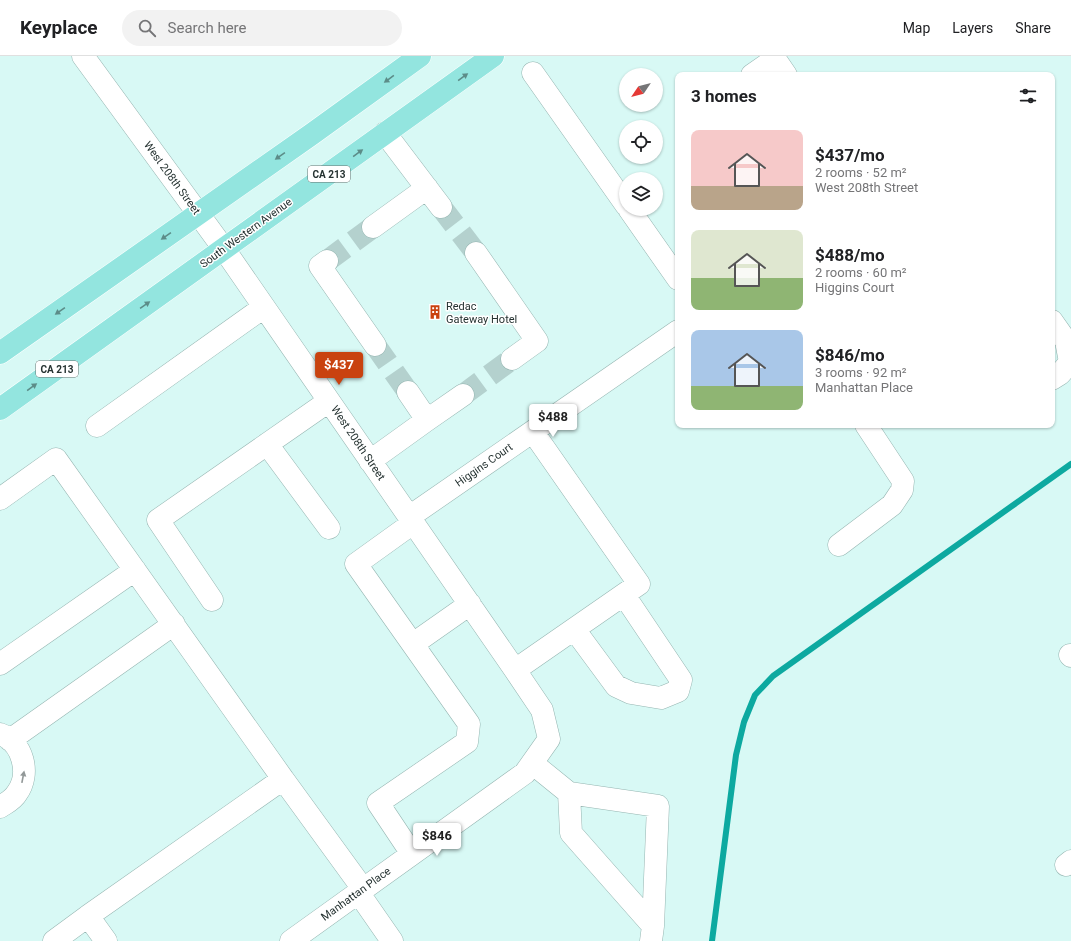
<!DOCTYPE html>
<meta charset="utf-8">
<style>
:root{--surface:#fff;--page:#f2f2f2;--text:#202124;--muted:#757577;--line:#e0e0e0;--accent:#c9420f}
body{margin:0;font-family:Roboto,sans-serif;background:var(--page);color:var(--text);height:100vh;display:flex;flex-direction:column;font-size:15px;white-space:nowrap}
*{box-sizing:border-box;margin:0}
p{font-size:13px;color:var(--muted)}
.icon{flex:none;width:22px;height:22px;fill:none;stroke:currentColor;stroke-width:2;stroke-linecap:round;stroke-linejoin:round}
.map{position:relative;flex:1;overflow:hidden}
.side{position:absolute;left:675px;top:16px;width:380px;height:356px;display:flex;flex-direction:column;background:var(--surface);border-radius:8px;box-shadow:0 1px 3px #0004}
.side>*{flex:none}
.needle{width:26px;rotate:235deg}
.tools{position:absolute;left:619px;top:12px;display:grid;gap:8px}
.tools a{display:grid;place-items:center;width:44px;height:44px;border-radius:50%;background:var(--surface);box-shadow:0 1px 3px #0004;font-size:20px}
.price{position:absolute;translate:-50% -34px;padding:0 9px;border-radius:4px;background:#fff;color:#222;font-size:13px;line-height:26px;filter:drop-shadow(0 1px 2px #0008)}
.price::after{content:'';position:absolute;left:50%;top:24px;width:12px;height:9px;margin-left:-6px;background:inherit;clip-path:polygon(0 0,100% 0,50% 100%)}
.price.current{background:var(--accent);color:#fff}
ul{padding:0;list-style:none}
li{display:flex;align-items:center;gap:12px;height:100px;padding:0 16px}
li span{display:grid;place-items:center;flex:none;width:112px;height:80px;border-radius:8px;color:#555}
li>.icon{margin-inline-start:auto}
span .icon{width:48px;height:48px;fill:#fffc;stroke-width:1}
li b{font-size:17px}
h2{display:flex;justify-content:space-between;align-items:center;height:48px;padding:0 16px;font-size:17px}
header{display:flex;align-items:center;gap:24px;box-sizing:border-box;height:56px;padding:0 20px;background:var(--surface);border-bottom:1px solid var(--line)}
header strong{font-size:19px}
nav{display:flex;gap:22px;margin-inline-start:auto;font-size:14px}
.search{width:280px;height:36px;background:var(--page);display:flex;align-items:center;gap:10px;box-sizing:border-box;padding:0 14px;border-radius:22px;color:var(--muted);font-size:15px}
.map>svg:first-child{display:block}
</style>
<header>
<strong>Keyplace</strong>
<div class="search"><svg class="icon" aria-label="search" viewBox="0 0 24 24"><circle cx="10" cy="10" r="6"/><path d="M15 15l6 6"/></svg>Search here</div>
<nav><a>Map</a><a>Layers</a><a>Share</a></nav>
</header>
<div class="map">
<svg width="1071" height="885" viewBox="0 0 1071 885">
<rect width="100%" height="100%" fill="#d8f9f5"/>
<g fill="none" stroke-linecap="round" stroke-linejoin="round">
<path stroke="#0da9a0" stroke-width="6" d="M712,885L736,699L744,666L755,639L773,620L1071,408"/>
<path stroke="#b4d1ce" stroke-width="22" stroke-dasharray="22 11" stroke-linecap="butt" d="M441,151L476,197
M327,205L373,171
M375,289L408,336
M463,339L512,303"/>
<defs>
<path id="minor" d="M83,0L224,193L515,614L542,654L549,683L525,717L291,885
M773,0L786,19
M533,17L626,149
M752,19L775,3
M385,77L441,151
M629,153L678,223
M373,171L427,132
M476,197L537,285L512,303
M327,205L320,210L375,289
M1052,265L1066,285L1070,306L1060,318L1052,323
M408,336L427,364
M97,370L264,251
M267,388L329,472
M370,405L427,364L463,339
M0,443L56,403L283,723
M409,461L678,275
M839,489L892,449L902,434L903,425L866,369
M212,544L158,464L329,345
M574,573L616,630L631,637L661,642L678,635L681,624L624,539
M413,588L470,548
M1070,599L1071,600
M0,608L135,514
M515,614L639,528L533,376
M0,678C23,686 31,718 17,737C13,744 6,747 0,751
M10,684L174,568
M532,707L569,737L571,777L653,870L651,885
M569,737L658,750L653,870
M412,798L378,747L467,686L469,668L356,508L413,467
M1066,809L1071,805
M358,836L392,885
M54,885L88,860
M106,885L88,860L283,723L363,833"/>
<path id="major" d="M0,297L312,78L420,0
M0,353L493,0"/>
</defs>
<use href="#minor" stroke="#95b5b1" stroke-width="23"/>
<use href="#major" stroke="#fff" stroke-width="23"/>
<use href="#minor" stroke="#fff" stroke-width="22"/>
<use href="#major" stroke="#93e5df" stroke-width="22"/>
</g>
<defs><path id="oneway-solid" d="M-6-.8H1V-3.2L6.5 0L1 3.2V.8H-6Z"/></defs>
<g fill="#5c8c88">
<use href="#oneway-solid" transform="translate(463 21) rotate(-36)"/>
<use href="#oneway-solid" transform="translate(389 23) rotate(144)"/>
<use href="#oneway-solid" transform="translate(358 97) rotate(-36)"/>
<use href="#oneway-solid" transform="translate(280 100) rotate(145)"/>
<use href="#oneway-solid" transform="translate(166 180) rotate(145)"/>
<use href="#oneway-solid" transform="translate(145 249) rotate(-35)"/>
<use href="#oneway-solid" transform="translate(60 255) rotate(145)"/>
<use href="#oneway-solid" transform="translate(32 331) rotate(-36)"/>
</g>
<use fill="#929898" href="#oneway-solid" transform="translate(23 721) rotate(-79)"/>
<defs>
<symbol id="building-bare" viewBox="-9 -9 18 18"><path d="M-4-6H4V6H1V3H-1V6H-4ZM-2.5-4.3h1.7v1.8h-1.7ZM.8-4.3h1.7v1.8H.8ZM-2.5-1h1.7V.8h-1.7ZM.8-1h1.7V.8H.8Z" fill="#c9420f" stroke="#fff" stroke-width="2.5" paint-order="stroke"/></symbol>
</defs>
<g fill-rule="evenodd">
<use href="#building-bare" x="425" y="246" width="20" height="20"/>
</g>
<g text-anchor="middle" dominant-baseline="central" stroke-width="3" stroke-linejoin="round" paint-order="stroke">
<g fill="#fff" stroke="#66706f" stroke-width="1">
<rect x="308" y="110" width="42" height="16" rx="3"/>
<rect x="36" y="305" width="42" height="16" rx="3"/>
</g>
<g font-size="10" font-weight="bold" fill="#253231">
<text x="329" y="118">CA 213</text>
<text x="57" y="313">CA 213</text>
</g>
<g font-size="11" fill="#253231" stroke="#fff">
<text transform="translate(172 122) rotate(54)">West 208th Street</text>
<text transform="translate(246 177) rotate(-36)">South Western Avenue</text>
<text transform="translate(358 387) rotate(56)">West 208th Street</text>
<text transform="translate(484 409) rotate(-35)">Higgins Court</text>
<text transform="translate(356 838) rotate(-36)">Manhattan Place</text>
</g>
<g font-size="11" fill="#253231" stroke="#fff" text-anchor="start">
<text x="446" y="250">Redac<tspan x="446" dy="13">Gateway Hotel</tspan></text>
</g>
</g>
</svg>
<div class="tools">
<a><svg class="needle" viewBox="-14 -14 28 28"><path d="M0-13l5 13h-10z" fill="#e53935"/><path d="M0 13l5-13h-10z" fill="#757577"/></svg></a>
<a><svg class="icon" aria-label="locate" viewBox="0 0 24 24"><circle cx="12" cy="12" r="6"/><path d="M12 2v4M12 18v4M2 12h4M18 12h4"/></svg></a>
<a><svg class="icon" aria-label="layers" viewBox="0 0 24 24"><path d="M12 4l9 5-9 5-9-5zM3 14l9 5 9-5"/></svg></a>
</div>
<b class="price current" style="left:339px;top:330px">$437</b>
<b class="price" style="left:553px;top:382px">$488</b>
<b class="price" style="left:437px;top:801px">$846</b>
<section class="side">
<h2>3 homes<svg class="icon" aria-label="filters" viewBox="0 0 24 24"><path d="M4 7h16M4 17h16"/><circle cx="9" cy="7" r="2"/><circle cx="15" cy="17" r="2"/></svg></h2>
<ul>
<li><span style="background:linear-gradient(#f6c9c9 70%,#b9a48a 0)"><svg class="icon" aria-label="home" viewBox="0 0 24 24"><path d="M3 11l9-7 9 7M6 9v11h12V9"/></svg></span><div><b>$437/mo</b><p>2 rooms · 52 m²</p><p>West 208th Street</p></div></li>
<li><span style="background:linear-gradient(#dfe7d0 60%,#8fb573 0)"><svg class="icon" aria-label="home" viewBox="0 0 24 24"><path d="M3 11l9-7 9 7M6 9v11h12V9"/></svg></span><div><b>$488/mo</b><p>2 rooms · 60 m²</p><p>Higgins Court</p></div></li>
<li><span style="background:linear-gradient(#a9c7e8 70%,#8fb573 0)"><svg class="icon" aria-label="home" viewBox="0 0 24 24"><path d="M3 11l9-7 9 7M6 9v11h12V9"/></svg></span><div><b>$846/mo</b><p>3 rooms · 92 m²</p><p>Manhattan Place</p></div></li>
</ul>
</section>
</div>
